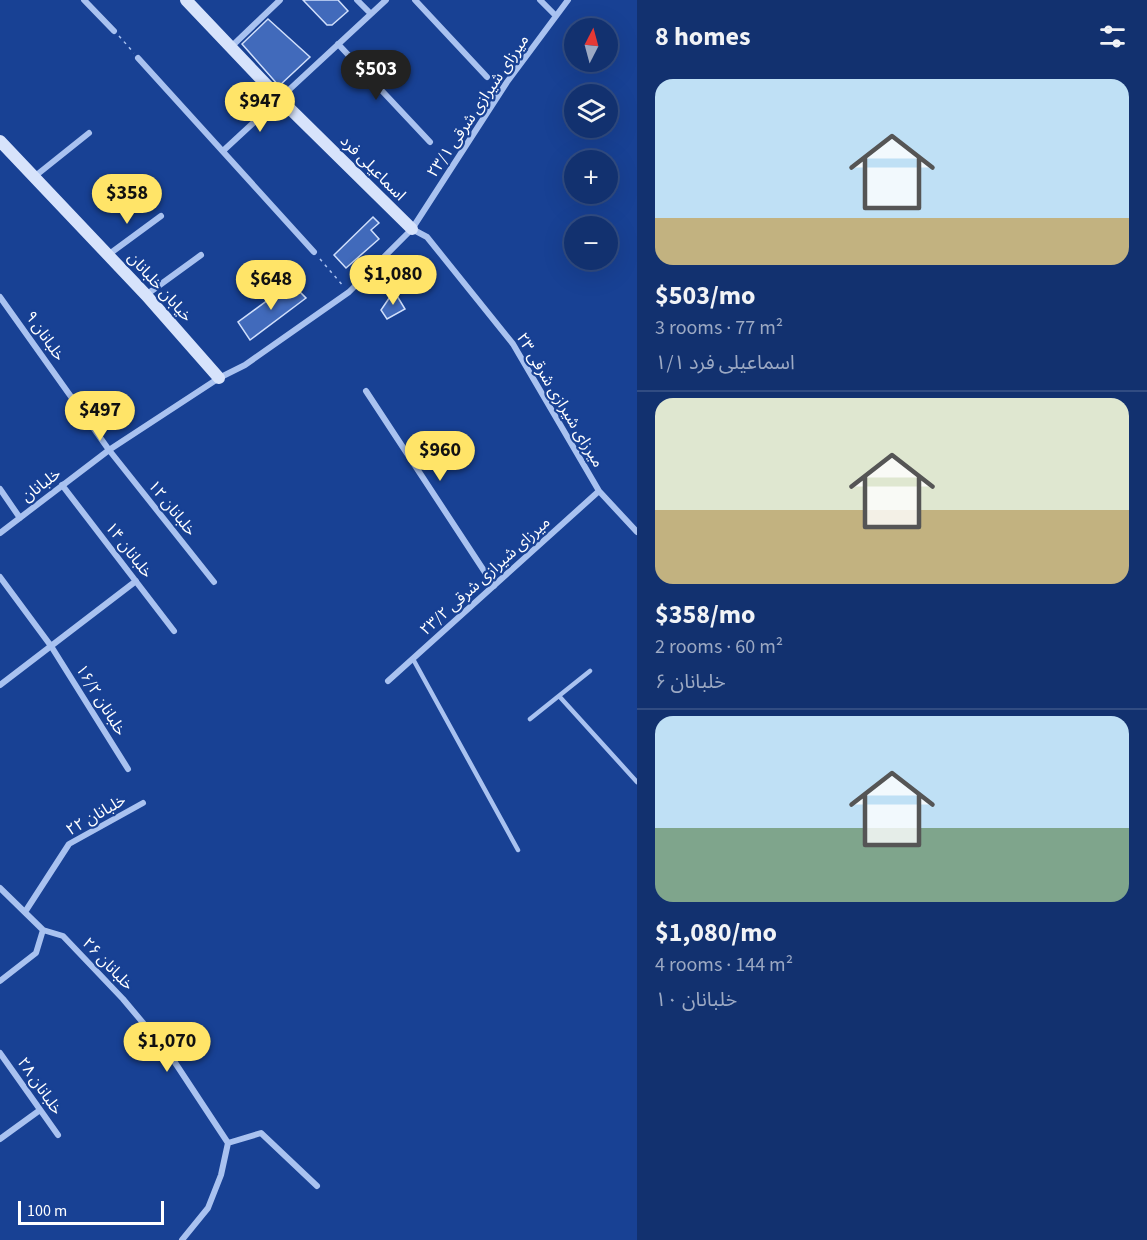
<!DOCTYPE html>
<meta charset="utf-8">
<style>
:root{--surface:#12316f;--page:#1f3d77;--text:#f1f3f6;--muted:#9ca9c3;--line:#314c82;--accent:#ffe468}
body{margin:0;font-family:"Source Sans 3","Noto Sans Arabic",sans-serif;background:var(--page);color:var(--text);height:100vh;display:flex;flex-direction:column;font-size:22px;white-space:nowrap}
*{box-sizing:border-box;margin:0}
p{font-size:20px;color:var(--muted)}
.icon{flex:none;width:33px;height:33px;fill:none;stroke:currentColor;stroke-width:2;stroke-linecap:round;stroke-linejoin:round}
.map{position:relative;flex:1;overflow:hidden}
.panel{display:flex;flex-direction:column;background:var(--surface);width:510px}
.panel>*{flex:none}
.needle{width:39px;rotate:6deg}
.buttons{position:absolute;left:564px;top:18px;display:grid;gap:12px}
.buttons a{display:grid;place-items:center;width:54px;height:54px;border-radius:50%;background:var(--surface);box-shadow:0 6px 24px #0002,0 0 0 2px var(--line);font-size:30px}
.scale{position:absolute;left:18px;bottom:15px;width:146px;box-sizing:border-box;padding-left:6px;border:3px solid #fff;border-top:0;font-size:16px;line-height:21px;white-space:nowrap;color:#fff;-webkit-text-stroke:4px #184194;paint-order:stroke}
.price{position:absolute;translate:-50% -51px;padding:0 14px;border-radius:21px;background:var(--accent);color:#111;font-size:20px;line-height:39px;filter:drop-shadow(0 2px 3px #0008)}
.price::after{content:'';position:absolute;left:50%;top:36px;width:18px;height:14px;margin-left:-9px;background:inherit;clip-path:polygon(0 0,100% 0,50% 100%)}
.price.active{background:#222;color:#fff}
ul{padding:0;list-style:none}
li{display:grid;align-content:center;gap:12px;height:318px;padding:0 18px}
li+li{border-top:2px solid var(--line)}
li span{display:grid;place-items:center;height:186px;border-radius:18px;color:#555}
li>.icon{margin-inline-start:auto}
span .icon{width:108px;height:108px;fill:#fffc;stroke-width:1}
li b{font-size:26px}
h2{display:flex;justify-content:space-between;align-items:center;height:72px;padding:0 18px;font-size:26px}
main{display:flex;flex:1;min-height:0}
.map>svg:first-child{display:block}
</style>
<main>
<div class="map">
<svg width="637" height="1240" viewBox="0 0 637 1240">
<rect width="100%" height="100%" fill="#184194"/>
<path fill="#416abb" stroke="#d0dffb" stroke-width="1.5" d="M303,0H338L348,11L332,25H327Z
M268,19L310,57L279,86L242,44Z
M373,217L379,223L371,230L379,239L346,268L334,255Z
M291,283L306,298L250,340L238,322Z
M394,291L405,309L387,319L381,310Z"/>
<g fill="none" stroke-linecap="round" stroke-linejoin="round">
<path stroke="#a9c2f0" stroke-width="1.5" stroke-dasharray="3 4.5" stroke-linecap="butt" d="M119,36L134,53
M320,259L344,287"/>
<path stroke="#a9c2f0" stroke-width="4.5" d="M413,659L518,850
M559,696L637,782
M530,719L590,671"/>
<path stroke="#a9c2f0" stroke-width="6" d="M84,0L114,31
M357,0L371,14
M415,0L487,77
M540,0L556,16
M338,44L430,142
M231,47L280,0
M138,58L314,252
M224,150L386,0
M34,177L89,133
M412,229L427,237L513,344L599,491L637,532
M108,255L161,216
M146,295L201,255
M0,297L109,450L214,582
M366,391L494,586
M62,485L174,631
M0,489L20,518
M0,533L109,450L219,378L245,365L349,292L412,229L507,82L568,0
M0,577L51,646L128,769
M388,681L599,491
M0,685L136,581
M0,888L43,930L36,953L0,981
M25,912L69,844L143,803
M43,930L63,936L123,999L170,1055L228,1143L221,1175L208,1208L182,1240
M0,1053L58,1135
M0,1139L40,1110
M228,1143L261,1133L317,1186"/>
<path stroke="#d7e3fb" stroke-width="12" d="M186,0L280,99L412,229
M0,141L146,295L219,378"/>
</g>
<g text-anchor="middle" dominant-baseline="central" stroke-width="4.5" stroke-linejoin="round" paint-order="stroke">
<g font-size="16" fill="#fff" stroke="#184194">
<text transform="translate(478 106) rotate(-56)">۲۳/۱ میرزای شیرازی شرقی</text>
<text transform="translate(373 168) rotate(45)">اسماعیلی فرد</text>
<text transform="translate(160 287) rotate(48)">خیابان خلبانان</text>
<text transform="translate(45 336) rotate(55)">۹ خلبانان</text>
<text transform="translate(560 400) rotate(59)">۲۳ میرزای شیرازی شرقی</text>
<text transform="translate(41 485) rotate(-37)">خلبانان</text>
<text transform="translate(172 508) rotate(51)">۱۲ خلبانان</text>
<text transform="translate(129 550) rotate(52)">۱۴ خلبانان</text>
<text transform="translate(485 576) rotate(-42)">۲۳/۲ میرزای شیرازی شرقی</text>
<text transform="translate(101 700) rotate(58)">۱۶/۲ خلبانان</text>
<text transform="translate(96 815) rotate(-30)">۲۲ خلبانان</text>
<text transform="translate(108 964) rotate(46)">۲۶ خلبانان</text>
<text transform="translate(40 1086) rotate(55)">۲۸ خلبانان</text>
</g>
</g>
</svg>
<div class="buttons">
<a><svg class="needle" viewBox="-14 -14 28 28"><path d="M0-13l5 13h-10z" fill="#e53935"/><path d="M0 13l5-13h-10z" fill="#9ca9c3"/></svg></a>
<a><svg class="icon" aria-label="layers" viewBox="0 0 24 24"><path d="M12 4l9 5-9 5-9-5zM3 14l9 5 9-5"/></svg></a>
<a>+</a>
<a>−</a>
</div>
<div class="scale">100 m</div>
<b class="price active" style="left:376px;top:101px">$503</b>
<b class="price" style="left:260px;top:133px">$947</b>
<b class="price" style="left:127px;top:225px">$358</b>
<b class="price" style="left:393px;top:306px">$1,080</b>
<b class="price" style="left:271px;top:311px">$648</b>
<b class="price" style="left:100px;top:442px">$497</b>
<b class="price" style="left:440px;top:482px">$960</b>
<b class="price" style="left:167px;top:1073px">$1,070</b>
</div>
<section class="panel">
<h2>8 homes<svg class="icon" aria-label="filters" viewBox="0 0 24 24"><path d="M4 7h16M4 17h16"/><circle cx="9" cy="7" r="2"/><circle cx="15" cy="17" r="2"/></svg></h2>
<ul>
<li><span style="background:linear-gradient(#bfe0f5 75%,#c2b280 0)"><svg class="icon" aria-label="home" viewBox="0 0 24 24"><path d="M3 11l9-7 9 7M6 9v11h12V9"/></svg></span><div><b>$503/mo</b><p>3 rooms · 77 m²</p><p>۱/۱ اسماعیلی فرد</p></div></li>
<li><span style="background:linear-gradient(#dfe7d0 60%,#c2b280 0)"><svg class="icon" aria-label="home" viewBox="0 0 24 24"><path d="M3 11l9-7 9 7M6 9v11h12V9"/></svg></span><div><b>$358/mo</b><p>2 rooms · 60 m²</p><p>۶ خلبانان</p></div></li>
<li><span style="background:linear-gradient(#bfe0f5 60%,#7fa58c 0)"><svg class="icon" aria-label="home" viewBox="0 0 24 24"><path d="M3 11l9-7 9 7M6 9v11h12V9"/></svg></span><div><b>$1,080/mo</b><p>4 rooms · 144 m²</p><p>۱۰ خلبانان</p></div></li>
</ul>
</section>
</main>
